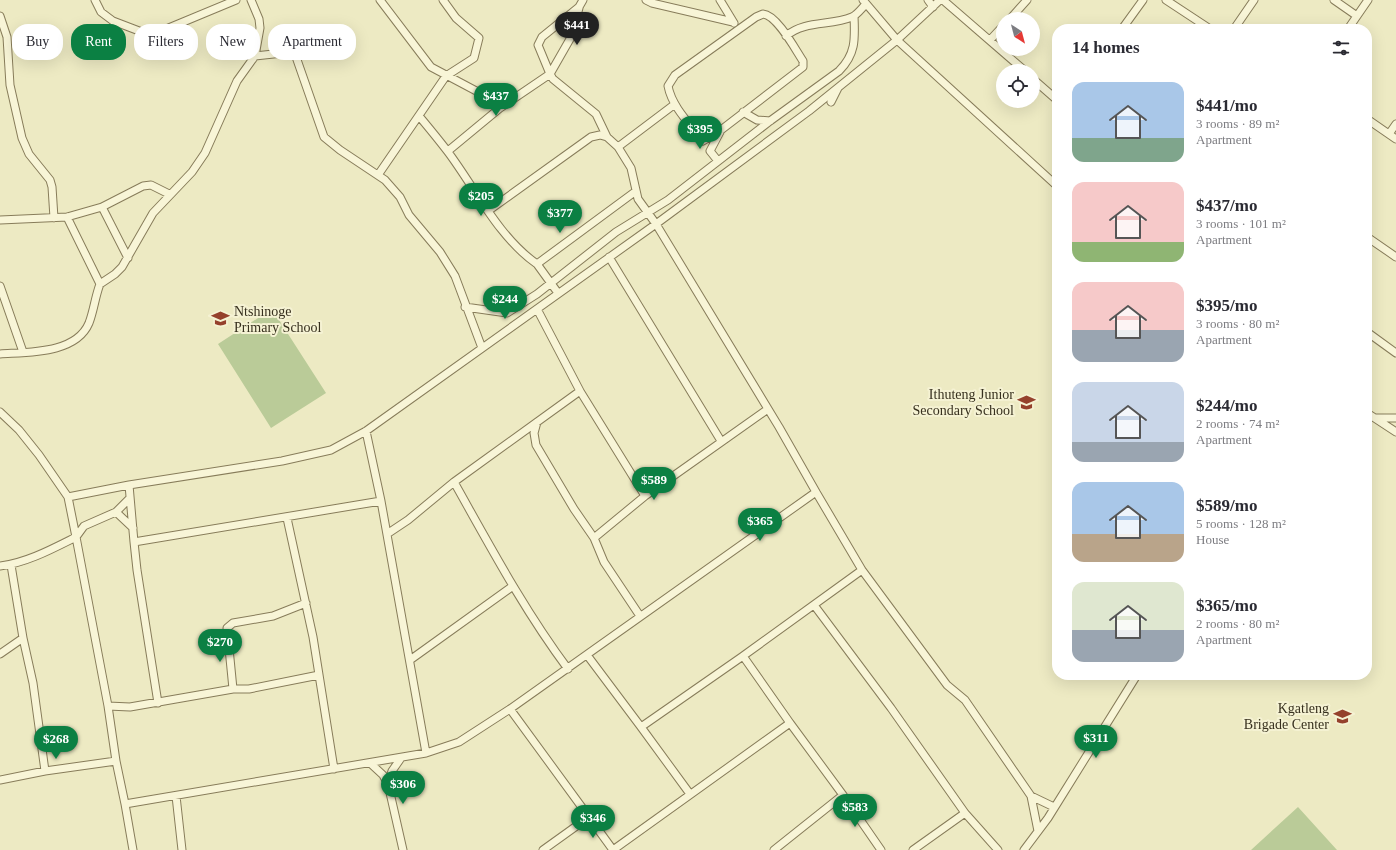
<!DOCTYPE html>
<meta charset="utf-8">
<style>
:root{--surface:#fff;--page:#f7f7f7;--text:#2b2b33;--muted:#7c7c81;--accent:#0b8043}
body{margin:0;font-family:Georgia,serif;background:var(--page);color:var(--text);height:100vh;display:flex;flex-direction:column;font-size:15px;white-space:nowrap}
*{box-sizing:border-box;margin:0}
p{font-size:13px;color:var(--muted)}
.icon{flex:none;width:22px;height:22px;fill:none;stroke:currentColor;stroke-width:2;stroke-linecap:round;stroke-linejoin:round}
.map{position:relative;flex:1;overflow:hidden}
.details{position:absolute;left:1052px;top:24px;width:320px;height:656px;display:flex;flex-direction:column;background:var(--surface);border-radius:16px;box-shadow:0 4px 16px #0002}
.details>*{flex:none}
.guide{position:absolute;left:12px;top:24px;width:380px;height:36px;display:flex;gap:8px}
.needle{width:26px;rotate:144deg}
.controls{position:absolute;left:996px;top:12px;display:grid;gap:8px}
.controls a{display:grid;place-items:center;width:44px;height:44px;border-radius:50%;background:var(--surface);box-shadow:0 4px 16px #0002;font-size:20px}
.price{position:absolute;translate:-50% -34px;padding:0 9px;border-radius:14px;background:var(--accent);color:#fff;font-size:13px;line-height:26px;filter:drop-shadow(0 1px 2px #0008)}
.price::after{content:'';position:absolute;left:50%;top:24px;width:12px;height:9px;margin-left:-6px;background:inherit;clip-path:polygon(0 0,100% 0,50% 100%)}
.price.active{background:#222;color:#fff}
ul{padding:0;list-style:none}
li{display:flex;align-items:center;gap:12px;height:100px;padding:0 20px}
li span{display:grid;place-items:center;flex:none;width:112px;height:80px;border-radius:12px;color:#555}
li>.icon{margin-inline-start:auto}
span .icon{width:48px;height:48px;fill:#fffc;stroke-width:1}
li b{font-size:17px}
h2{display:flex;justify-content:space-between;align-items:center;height:48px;padding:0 20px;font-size:17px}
.tag{padding:0 14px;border-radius:16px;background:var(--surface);box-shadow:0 4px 16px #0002;font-size:14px;line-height:36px}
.tag.active{background:var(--accent);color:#fff}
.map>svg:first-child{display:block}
</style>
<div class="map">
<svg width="1396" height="850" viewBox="0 0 1396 850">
<rect width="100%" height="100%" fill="#edeac3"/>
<path fill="#bacb98" d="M272,309L326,393L271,428L218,344Z
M1298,807L1337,850H1251Z"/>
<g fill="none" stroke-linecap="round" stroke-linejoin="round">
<defs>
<path id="minor" d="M95,0L101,12L113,21L147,34L159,32L236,0
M380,0L431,67L480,93L500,108L550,74L538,45L542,37L579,7L583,0
M646,0L652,3L733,22
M720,0L734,23
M863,0L897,40L1057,186
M928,0L933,7
M943,0L1025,71
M1166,0L1210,29
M1334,0L1357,16
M579,8L570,39L550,74L553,79L596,114L607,137
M763,14C777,15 795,49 803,61V67L721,130L703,141C690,124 672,107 668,86L675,75L756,17Z
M0,16L7,37L10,85L22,138L29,154L50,180L52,187L54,218
M1010,19L1027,0
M1122,29L1143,0
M1234,29L1254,0
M1348,29L1368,0
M786,36C805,20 830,26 852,17C857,15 862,8 866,4
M990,40L1003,26
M255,56L292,52L295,54L324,137L340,150L385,180L400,197L409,215L440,252L455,276L482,348
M1033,79L1057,100
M831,102L838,88
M743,112L757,120L770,121
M419,116C429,128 439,140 448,152C475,188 499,238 537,264
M1367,119L1396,139
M1389,134L1396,124
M618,147L675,104
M448,151L500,108
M718,161L710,151L720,132
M378,175L446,76L474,58L479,38L456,18L443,0
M102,207L128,258
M0,220L67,217L102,207L143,186L151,185L169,194
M1367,237L1396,257
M609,257L721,441
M100,284L115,274L122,267L153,213L192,172L205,153L237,81L255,56L260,28L259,19L251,0
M0,286L23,352
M558,293L537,264L636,191
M465,307L507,313L537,294L616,232L668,200L770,121L839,71C856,54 855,39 854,16
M1367,332L1396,353
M0,354C28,352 76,354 89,323C94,310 95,297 100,284L67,217
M580,391L645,496
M0,412L19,430L39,455L68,497L76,537C52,549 26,563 0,566
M1367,413L1396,432
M1375,418H1396
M537,422L534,433L536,445L574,509L594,538
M454,482C490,546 524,610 568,669
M129,485L134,542L381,501
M816,492L862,570L947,685L965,700L1031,796L1038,831
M68,497L129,485L282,461L331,450L366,431L656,224L809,111L897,40L940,0
M130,498L116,512L84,526L76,537L108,706L116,761L125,804L426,753L381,501L366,431
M116,512L133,528
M287,518L313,637L334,769
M387,534L408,520L454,482L580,391L537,309
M134,542L137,570L158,703
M306,603L273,616L233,623L227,628L233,689H249L319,675
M814,605L891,708L965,813
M640,616L604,562L594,538L645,496L768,409
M23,638L33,683L45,771
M0,654L23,638L11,565
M587,655L641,727
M410,660L513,586
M108,706L130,707L233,689
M510,709L589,817L543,850
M426,753L459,742L510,709L816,492L779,427L656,224L638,199L631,168L618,147L607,137L600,135L591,137L488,211
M401,758L392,771L388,784L403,850
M370,763L383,775L388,784
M0,780L45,771L116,761
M690,794L641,727L743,656
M843,795L881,850
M176,796L182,850
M1031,796L1054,807
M125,804L133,850
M589,817L613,850
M613,850L790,723L743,656L862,570
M774,850L843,795L790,723
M913,850L965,813L998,850
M1024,850L1048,818L1137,675"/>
</defs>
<use href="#minor" stroke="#877c5a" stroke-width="9"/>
<use href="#minor" stroke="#f8f5d7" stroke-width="7"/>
</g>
<defs>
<symbol id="school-bare" viewBox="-9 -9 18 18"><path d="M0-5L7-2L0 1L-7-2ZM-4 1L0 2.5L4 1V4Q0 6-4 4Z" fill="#95412c" stroke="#f5f2d3" stroke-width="2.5" paint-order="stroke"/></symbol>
</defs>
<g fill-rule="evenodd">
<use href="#school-bare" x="208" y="306" width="25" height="25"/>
<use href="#school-bare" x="1014" y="390" width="25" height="25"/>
<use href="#school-bare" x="1330" y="704" width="25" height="25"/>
</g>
<g text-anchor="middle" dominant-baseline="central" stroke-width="4" stroke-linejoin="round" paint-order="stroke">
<g font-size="14" fill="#37301e" stroke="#f5f2d3" text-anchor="end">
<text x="234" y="311" text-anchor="start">Ntshinoge<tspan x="234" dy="16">Primary School</tspan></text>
<text x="1014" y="394">Ithuteng Junior<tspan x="1014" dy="16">Secondary School</tspan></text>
<text x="1329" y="708">Kgatleng<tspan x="1329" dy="16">Brigade Center</tspan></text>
</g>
</g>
</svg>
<div class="controls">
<a><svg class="needle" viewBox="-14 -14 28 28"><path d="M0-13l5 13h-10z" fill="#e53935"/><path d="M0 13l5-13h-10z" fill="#7c7c81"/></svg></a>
<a><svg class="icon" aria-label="locate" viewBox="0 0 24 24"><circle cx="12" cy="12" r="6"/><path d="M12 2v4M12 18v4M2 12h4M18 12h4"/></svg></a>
</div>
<b class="price active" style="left:577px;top:46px">$441</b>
<b class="price" style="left:496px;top:117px">$437</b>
<b class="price" style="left:700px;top:150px">$395</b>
<b class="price" style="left:481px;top:217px">$205</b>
<b class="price" style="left:560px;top:234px">$377</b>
<b class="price" style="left:505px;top:320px">$244</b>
<b class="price" style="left:654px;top:501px">$589</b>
<b class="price" style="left:760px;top:542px">$365</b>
<b class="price" style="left:220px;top:663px">$270</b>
<b class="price" style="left:1096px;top:759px">$311</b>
<b class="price" style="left:56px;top:760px">$268</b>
<b class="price" style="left:403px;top:805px">$306</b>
<b class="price" style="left:855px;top:828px">$583</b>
<b class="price" style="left:593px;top:839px">$346</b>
<div class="guide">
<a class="tag">Buy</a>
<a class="tag active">Rent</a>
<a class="tag">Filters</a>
<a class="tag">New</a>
<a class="tag">Apartment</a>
</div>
<section class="details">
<h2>14 homes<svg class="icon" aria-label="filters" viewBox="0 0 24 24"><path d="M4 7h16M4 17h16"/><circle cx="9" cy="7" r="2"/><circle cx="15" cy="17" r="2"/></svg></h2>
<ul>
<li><span style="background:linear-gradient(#a9c7e8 70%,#7fa58c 0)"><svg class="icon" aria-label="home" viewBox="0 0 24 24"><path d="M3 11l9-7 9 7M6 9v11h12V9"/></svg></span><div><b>$441/mo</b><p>3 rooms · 89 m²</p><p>Apartment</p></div></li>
<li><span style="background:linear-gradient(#f6c9c9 75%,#8fb573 0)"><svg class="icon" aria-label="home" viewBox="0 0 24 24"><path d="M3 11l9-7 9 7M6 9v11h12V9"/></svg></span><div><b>$437/mo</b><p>3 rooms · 101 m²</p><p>Apartment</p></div></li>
<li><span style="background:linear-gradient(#f6c9c9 60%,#9aa5b1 0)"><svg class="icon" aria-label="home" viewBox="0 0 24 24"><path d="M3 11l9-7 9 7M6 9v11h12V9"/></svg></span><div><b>$395/mo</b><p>3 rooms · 80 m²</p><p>Apartment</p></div></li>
<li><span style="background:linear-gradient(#c9d6e8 75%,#9aa5b1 0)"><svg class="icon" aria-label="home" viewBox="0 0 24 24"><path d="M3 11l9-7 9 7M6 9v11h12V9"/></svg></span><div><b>$244/mo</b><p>2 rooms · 74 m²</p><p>Apartment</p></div></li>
<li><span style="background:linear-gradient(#a9c7e8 65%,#b9a48a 0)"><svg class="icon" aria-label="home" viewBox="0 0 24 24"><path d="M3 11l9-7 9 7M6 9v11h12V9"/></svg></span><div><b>$589/mo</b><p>5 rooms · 128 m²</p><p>House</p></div></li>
<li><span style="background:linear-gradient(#dfe7d0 60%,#9aa5b1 0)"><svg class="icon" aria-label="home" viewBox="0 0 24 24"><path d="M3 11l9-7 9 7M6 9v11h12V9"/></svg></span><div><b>$365/mo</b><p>2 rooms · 80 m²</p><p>Apartment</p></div></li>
</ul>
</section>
</div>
